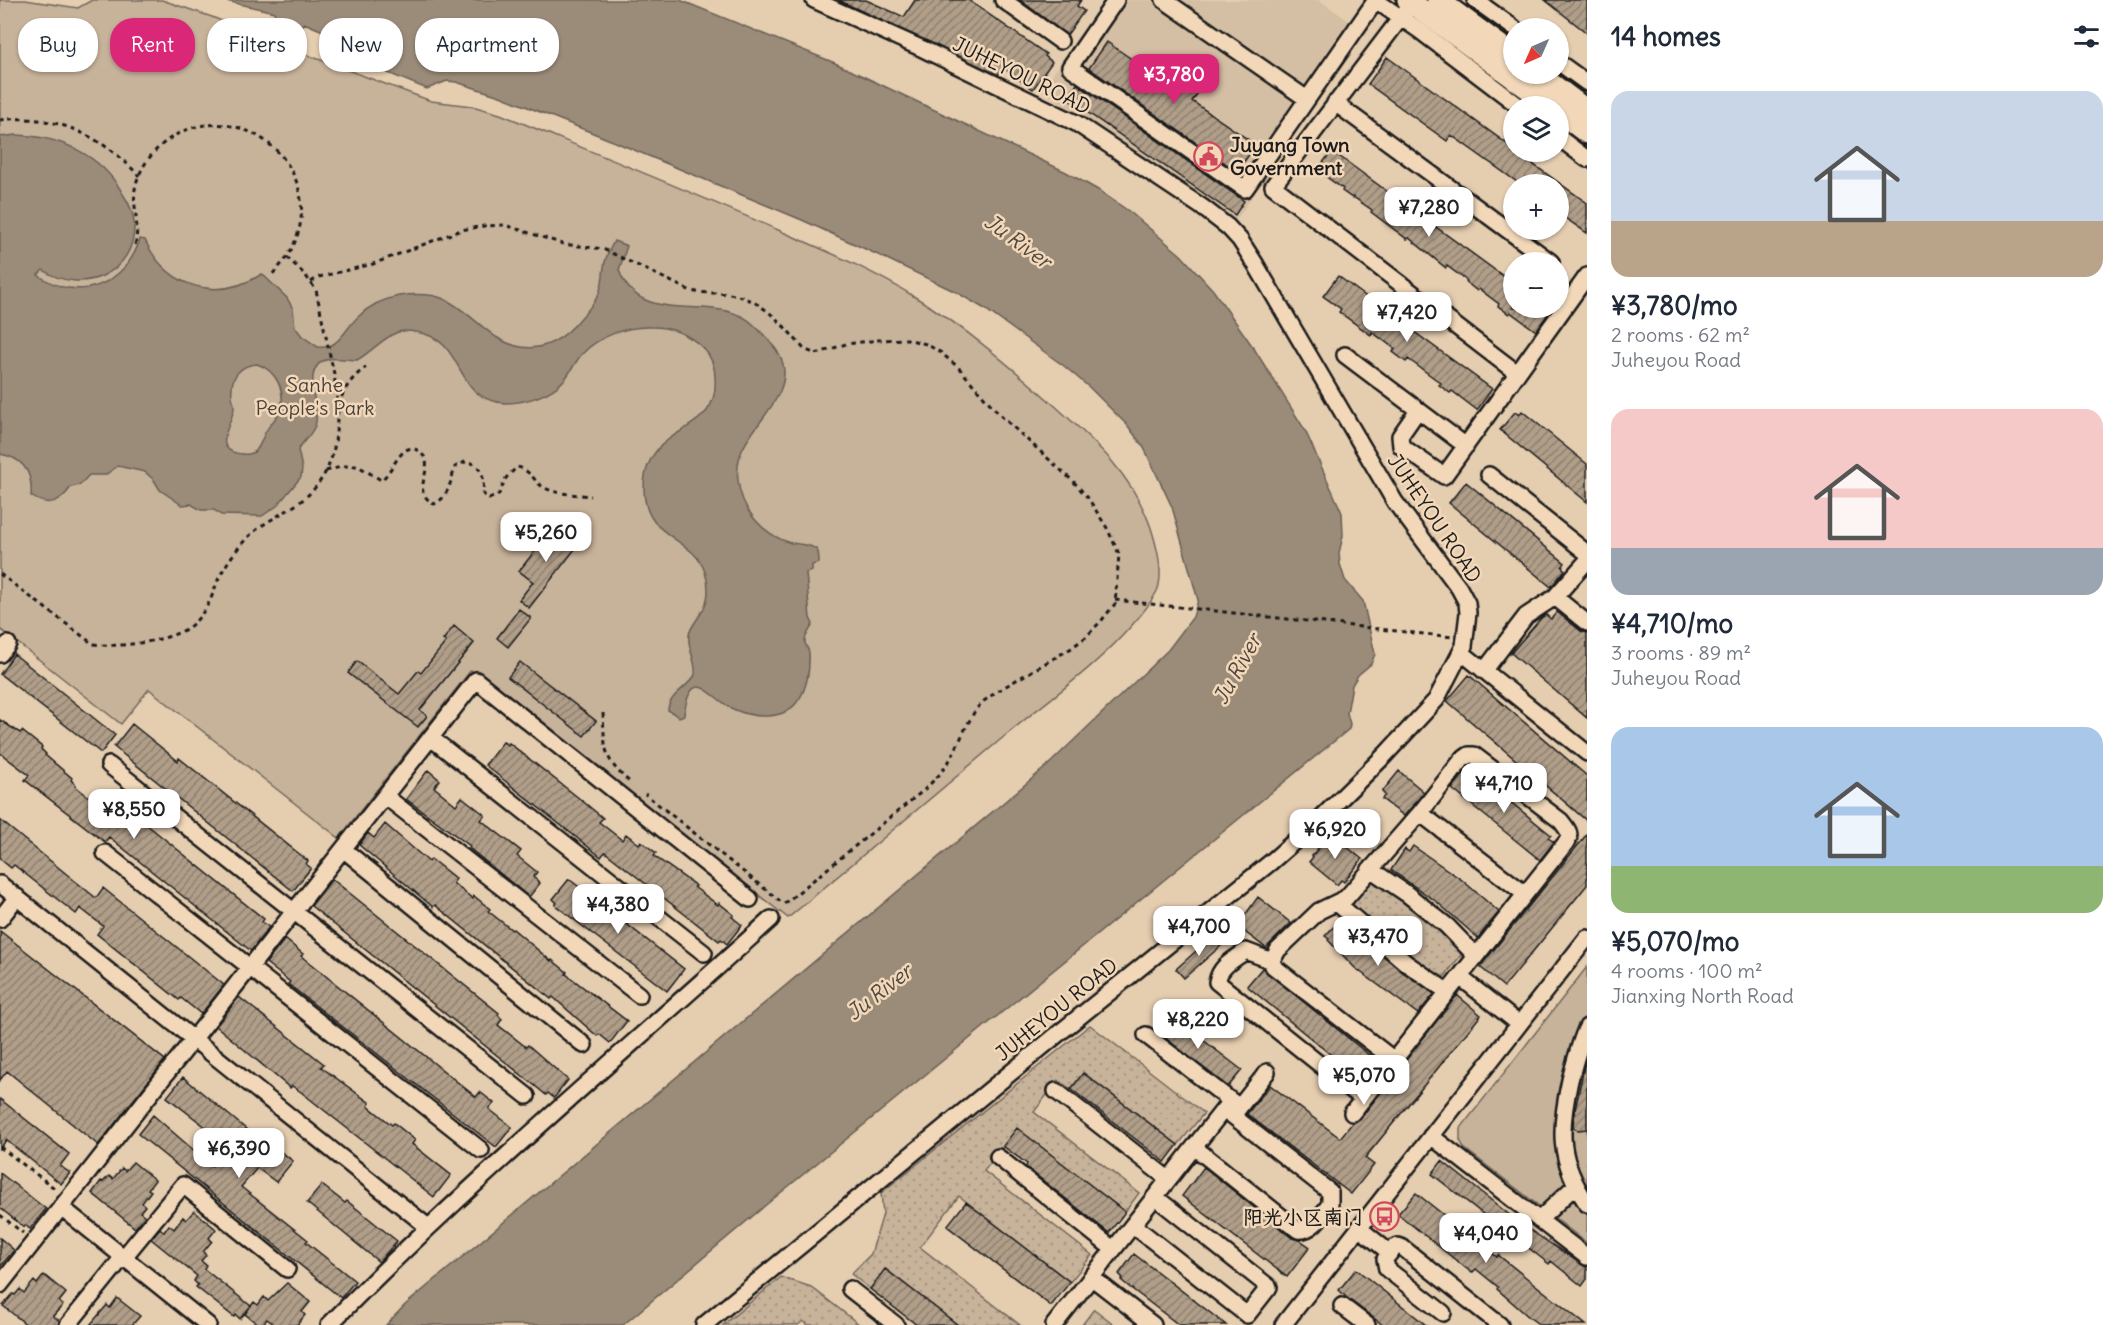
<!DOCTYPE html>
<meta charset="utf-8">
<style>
:root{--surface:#fff;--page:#f6f6f7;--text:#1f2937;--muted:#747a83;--accent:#db2777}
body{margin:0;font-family:Delius,"LXGW WenKai TC",sans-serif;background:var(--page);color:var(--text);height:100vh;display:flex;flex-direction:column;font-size:22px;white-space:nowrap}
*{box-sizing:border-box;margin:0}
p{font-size:20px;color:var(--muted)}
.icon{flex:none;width:33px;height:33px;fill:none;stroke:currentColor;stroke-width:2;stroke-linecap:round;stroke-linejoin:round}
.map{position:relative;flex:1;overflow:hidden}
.drawer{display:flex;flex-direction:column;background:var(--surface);width:540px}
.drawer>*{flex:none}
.hud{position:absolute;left:18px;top:18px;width:570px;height:54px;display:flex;gap:12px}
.needle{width:39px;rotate:225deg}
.controls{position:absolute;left:1503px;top:18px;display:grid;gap:12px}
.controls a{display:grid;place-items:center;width:66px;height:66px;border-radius:50%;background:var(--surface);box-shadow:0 2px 4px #0004;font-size:30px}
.price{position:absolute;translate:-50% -51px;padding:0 14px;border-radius:12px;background:#fff;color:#222;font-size:20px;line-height:39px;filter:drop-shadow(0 2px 3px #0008)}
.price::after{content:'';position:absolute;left:50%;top:36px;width:18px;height:14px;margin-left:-9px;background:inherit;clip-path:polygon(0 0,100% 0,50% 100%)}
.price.selected{background:var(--accent);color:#fff}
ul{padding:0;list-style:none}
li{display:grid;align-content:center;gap:12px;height:318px;padding:0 24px}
li span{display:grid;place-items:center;height:186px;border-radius:18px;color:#555}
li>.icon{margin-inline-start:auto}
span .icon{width:108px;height:108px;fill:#fffc;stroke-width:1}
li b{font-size:26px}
h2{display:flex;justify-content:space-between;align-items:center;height:72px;padding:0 24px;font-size:26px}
.tag{padding:0 21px;border-radius:24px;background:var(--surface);box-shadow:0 2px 4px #0004;font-size:21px;line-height:54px}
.tag.selected{background:var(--accent);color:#fff}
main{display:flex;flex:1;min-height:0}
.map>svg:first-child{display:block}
</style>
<main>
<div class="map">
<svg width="1587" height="1325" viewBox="0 0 1587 1325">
<defs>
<pattern id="grass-dots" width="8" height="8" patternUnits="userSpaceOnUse" patternTransform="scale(1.5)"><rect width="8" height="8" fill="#c7b29a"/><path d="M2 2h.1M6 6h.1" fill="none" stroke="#aa9884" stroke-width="1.8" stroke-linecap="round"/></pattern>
<pattern id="building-hatch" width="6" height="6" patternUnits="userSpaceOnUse" patternTransform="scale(1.5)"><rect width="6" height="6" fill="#b09e89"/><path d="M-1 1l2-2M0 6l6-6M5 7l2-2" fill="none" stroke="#8e806f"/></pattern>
</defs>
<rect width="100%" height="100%" fill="#e5cdb0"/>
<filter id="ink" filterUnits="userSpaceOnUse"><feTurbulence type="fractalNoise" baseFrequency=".0167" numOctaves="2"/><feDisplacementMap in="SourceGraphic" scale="12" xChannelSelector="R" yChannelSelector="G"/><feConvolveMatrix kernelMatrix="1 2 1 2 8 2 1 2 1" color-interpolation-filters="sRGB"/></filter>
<g filter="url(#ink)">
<path fill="#d5bfa4" d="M1104,0H1319L1365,32L1234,223L1042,90Z"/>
<path fill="url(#grass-dots)" stroke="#72675b" stroke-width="1.5" d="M1372,880L1418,910L1460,951L1461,955L1444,977L1441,978L1398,950L1355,912L1352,905L1353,900Z
M1090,1025L1204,1113L1178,1145L1084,1073L1071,1089L1058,1080L1034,1112L1139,1193L1125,1212L1017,1129L984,1171L1092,1255L1070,1282L959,1196L920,1247L1020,1325H958L886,1269L870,1289L851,1274L871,1254L883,1214L881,1193Z
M781,1277L811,1287L860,1325H808L803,1321L798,1325H723Z
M1094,1309L1115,1325H1082Z"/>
<path fill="#c7b29a" stroke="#72675b" stroke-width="1.5" d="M0,0H25L78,8L92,0H162L212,17L291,49L431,101L472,106L500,114C590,151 680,187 769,226C819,248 869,268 915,297C965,327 1010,366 1054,405C1094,441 1131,473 1150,525C1156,543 1165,573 1157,591C1151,603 1142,614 1133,624C1096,667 1049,699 1006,735C933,796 860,857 788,918L471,670L339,838L149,689L121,724L0,629Z
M1587,967V1243L1464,1148L1460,1140V1129Z"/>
<path fill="#9b8b79" stroke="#685f54" stroke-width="1.5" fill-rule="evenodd" d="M222,0H680L835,63L1066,172L1098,190L1130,212L1181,255L1213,290L1253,347L1305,430L1342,513L1343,536L1339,553L1340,564L1345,580L1363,601L1375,654L1371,664L1358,675L1352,685L1347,713L1350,724L1349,729L773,1199L623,1325H386L405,1305L1047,766L1168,650L1193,617L1198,600L1172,507L1144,448L1128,426L1090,388L1064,366L985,309L956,292L887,259L802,220L603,137L500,96L456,82L447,81L427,89L354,59L356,52L332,42L335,36L304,23L297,38L280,31L274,12Z
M16,135C59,136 101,154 123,194C129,203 134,213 134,224C136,274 81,296 43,270L38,275C78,304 126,285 140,239L145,240C168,289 217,302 262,274L287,298L293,309L295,327L302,336L318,347C339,350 345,328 359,316C370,305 384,299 399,296C414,294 430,293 444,299C464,308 478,325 496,337C530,358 557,347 580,319C586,312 593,305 597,297C604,286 602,274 605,262C606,255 611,248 614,241L627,246L619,270C640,331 717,289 754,325C763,334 774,344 780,356C798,392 751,424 741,453C738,460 737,472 738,480C741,510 763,535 791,543C797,544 813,545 817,550C819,553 819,560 819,563L812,565V571L806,573L810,618L813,624C811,629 806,634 805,640C804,646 809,648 809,653C810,669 807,690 797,702C783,721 753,718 733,709C712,699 691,662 684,715L679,717L668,710C668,696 688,687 695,675C697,661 687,649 689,635C690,628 696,621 700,615C709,602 710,587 705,572C692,534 644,541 644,488C644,475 648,461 657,450C678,424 719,425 715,377C715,367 711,356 704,349C689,334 672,327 651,327C627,326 599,336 582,354C575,362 571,372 564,380C551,395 525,403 506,403C451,401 468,339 416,332C410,331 404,330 398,332C382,338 372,352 357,360C348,360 338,357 329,359C300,365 319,404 316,422C314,434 303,440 298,450L302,468L301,477L277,506L262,516L221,515L214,510H201L191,504L182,505L160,490L154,480L145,472L118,466L105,475H89L80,485L71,487C61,502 48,508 31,496C33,473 24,458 0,454V137ZM257,364C276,370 288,393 279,412C276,419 270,424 266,431C260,441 260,456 243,454C209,451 232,425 234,408C234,403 232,399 232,395C230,377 240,365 257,364Z"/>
<path fill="url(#building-hatch)" stroke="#1c1c1c" stroke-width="1.5" d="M838,0H866L904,17L915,0H968L1046,54L1045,56L1052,62L1033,89L1003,68L998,75Z
M1020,0H1081L1077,6L1084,11L1067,35Z
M1545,0H1587V33Z
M1107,42L1172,87L1182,72L1203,86L1192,101L1256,145L1238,170H1235L1089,68Z
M1387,57L1514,149V152H1516L1587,203V233L1558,213V184H1520L1451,135L1447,141L1368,84Z
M1077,84L1244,201L1235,215L1067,98Z
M1332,151L1514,284L1513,308H1552L1536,331L1510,312L1509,314L1498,306L1499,304L1479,289L1477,291L1466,282L1467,281L1447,266L1446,268L1409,238L1407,239L1371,212L1372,210L1353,197L1352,198L1342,191L1343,189L1317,170Z
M1338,276L1492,389L1477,410L1452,391L1450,393L1439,385L1441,383L1408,359L1406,362L1393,352L1395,349L1372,332L1371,335L1339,312L1341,309L1323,296Z
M1522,411L1587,464V502L1500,430L1515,412L1519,415Z
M1466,482L1565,563L1562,567L1565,570L1551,587L1449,503Z
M555,525L579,544L529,608L519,600L533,582L519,571Z
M519,609L531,618L508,647L497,638Z
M1557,612L1581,631L1587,633V718L1511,653L1542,617L1546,615L1551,619Z
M454,626L474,643L420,710L427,716L418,727L348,673L357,661L399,694L418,671L421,673L446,642L443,640Z
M14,654L115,735L101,753L0,674Z
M520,662L596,721L584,736L508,677Z
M1469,675L1587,776V821L1447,701Z
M0,720L20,733L22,731L42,747L41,749L46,754L45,755L72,778L71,780L76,785L75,786L123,824L130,816L134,819L136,816L264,919L262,922L269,927L251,951L109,837L105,842L25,780L29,775L0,753Z
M132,724L178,761L179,758L308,861L306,864L311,868L293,891L114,747Z
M503,742L508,745L509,743L580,799L603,818L599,822L622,840L626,834L639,844L641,841L656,853L654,856L696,886L694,887L718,905L719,903L734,915L732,917L742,925L727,944L721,939L719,941L605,852L601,857L485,765Z
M428,770L440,780L434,787L456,805L462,797L485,815L481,820L521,851L517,856L537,872L533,877L540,883L529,897L469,848L470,846L406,799Z
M1399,771L1424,792L1404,816L1382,799L1385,795L1382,792Z
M1466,771L1473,776L1475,773L1551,835L1548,838L1554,842L1540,860L1452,789Z
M0,820L96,898L103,888L224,985L201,1014L181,998L179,1000L97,934L103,926L80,908L76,914L14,865L11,868L0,859Z
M385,824L429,862L431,859L456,879L453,883L473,899L474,896L490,909L488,911L512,930L513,929L551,961L552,960L567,972L566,974L627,1021L610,1043L599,1034L597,1036L553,997L551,999L435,905L433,907L359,845L368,833L374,838Z
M1330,833L1362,859L1344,882L1341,880L1337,885L1309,862L1313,857L1312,856Z
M1587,834V885L1504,987L1480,967Z
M1413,846L1462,880L1499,912L1478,938L1437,902L1391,870L1405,849L1409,852Z
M332,879L499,1013L498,1015L502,1019L498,1025L526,1047L528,1045L568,1080L554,1098L548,1093L546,1095L534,1085L311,906Z
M569,879L684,969L667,991L555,905L557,903L553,899Z
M1258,897L1291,923L1266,948L1237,926Z
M1341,919L1400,970L1434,994L1418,1014L1355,968L1328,940L1329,939L1325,936Z
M0,931L165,1060L98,1145L7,1071L0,1080Z
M1214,935L1222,945L1184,978L1176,969Z
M285,939L303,954L301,956L476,1097L480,1092L494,1103L489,1109L512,1127L496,1147L288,984L290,982L266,963Z
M1262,968L1374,1059L1372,1062L1377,1066L1364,1082L1247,986Z
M1457,995L1481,1015L1365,1158L1374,1165L1351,1194L1247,1114L1270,1085L1340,1138L1353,1122L1360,1119Z
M239,997L324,1064L321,1067L370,1103L368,1106L392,1125L394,1123L415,1140L412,1144L451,1175L434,1197L301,1092L292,1086L290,1088L216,1026Z
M1168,1013L1242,1070L1228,1087L1155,1030Z
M1585,1062H1587V1129L1578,1130L1573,1128L1574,1115Z
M1083,1073L1178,1145L1165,1162L1071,1089Z
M183,1077L246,1129L238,1139L259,1155L269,1143L293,1161L276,1182L257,1168L241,1187L308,1240L306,1242L355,1281L341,1298L138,1134L153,1115L212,1166L229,1145L167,1097Z
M0,1099L69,1154L60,1166L70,1173L61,1184L6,1140L0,1149Z
M1017,1128L1125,1212L1109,1233L1026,1167L1027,1164L1003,1146Z
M1442,1161L1521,1224L1587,1268V1279L1582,1286L1551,1261L1549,1264L1512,1235L1511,1236L1432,1174Z
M133,1162L155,1180L148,1189L151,1191L142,1203L145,1206L140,1212L145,1216L135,1228L92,1193L101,1181L103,1182L109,1176L113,1179L122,1168L125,1171Z
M1204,1167L1292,1238L1300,1240L1310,1247L1287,1277L1182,1196Z
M0,1173L46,1209L30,1229L25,1225L24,1227L0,1208Z
M322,1185L345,1203L347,1201L397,1241L379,1262L307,1203Z
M1416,1193L1497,1257L1498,1255L1586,1325H1540L1530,1318L1497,1289L1498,1287L1476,1269L1472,1273L1398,1214Z
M966,1202L1070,1282L1051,1306L947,1226Z
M194,1211L216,1229L209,1238L212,1241L203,1252L206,1255L201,1261L206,1265L204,1269L251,1306L254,1302L258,1305L264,1297L268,1301L287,1283L310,1302L302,1312L305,1315L297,1325H275L267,1319L262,1325H259L245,1314L250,1307L240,1319L236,1315L234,1317L196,1287L198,1285L194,1281L197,1276L151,1239L160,1228L164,1232L169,1225L174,1229L183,1217L186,1220Z
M0,1238L14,1250L0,1267Z
M1134,1254L1226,1325H1179L1128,1286L1121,1280L1123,1278L1119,1274Z
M885,1269L958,1325H917L870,1289Z
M1356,1269L1426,1325H1383L1347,1298L1339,1290Z
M44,1275L66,1293L59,1302L63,1305L53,1316L60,1321L58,1325H27L3,1306L13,1294L15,1295L20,1289L24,1293L34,1281L37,1284Z
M117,1298L140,1316L132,1325H90L107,1305L110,1308Z"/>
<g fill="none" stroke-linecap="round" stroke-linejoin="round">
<defs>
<path id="minor" d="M1003,0L1060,41
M1116,0L1070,67L1245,189L1376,0
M1164,0L1307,99
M1375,0L1419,30L1519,106
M1475,0L1514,28
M1412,3L1273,186L1517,373
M1558,62L1587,83
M1335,103L1551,262
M1558,137L1587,159
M1345,355L1466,446
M1418,410L1400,436L1401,446L1444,476L1587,276
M1489,475L1587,553
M1555,597L1587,623
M1461,652L1587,753
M0,654L8,644
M1484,671L1526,616L1555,597L1587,561
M431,738L704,953
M109,765L527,1096
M385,796L639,995
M1420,813L1525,894
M343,849L584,1045
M105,853L481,1150
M1370,869L1407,894L1447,926L1476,956
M0,884L428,1227
M1337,903L1406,963L1448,992
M0,919L17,897
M1272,961L1246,951C1233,960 1220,966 1217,982L1363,1099
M1460,977L1519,1024
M1587,1027C1579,1044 1575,1062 1570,1080C1559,1130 1558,1159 1587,1204
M1146,1035L1239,1107
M1056,1091L1168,1179
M1352,1113C1424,1022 1496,931 1568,840C1571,832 1566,828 1561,821L1474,755H1469L1462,760L1420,813L1346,898L1319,911L1278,950L1272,961L1273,966L1394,1060
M1234,1114L1267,1072
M1431,1136L1587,1257
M998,1157L1113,1249
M61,1207L208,1325
M1539,1220L1576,1185
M1133,1225L1247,1315L1269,1287L1155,1197
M1359,1228L1390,1253
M124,1257L183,1185L287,1269
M1091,1277L1153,1325
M0,1285L476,680L750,899
M850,1289L896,1325
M1342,1306L1367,1325
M1443,1313L1387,1269L1385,1259L1394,1248L1398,1246L1403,1248L1500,1325
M68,1325L123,1257
M329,1325C469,1182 623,1054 771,919
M704,1325L1053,1038L1271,862L1322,817L1385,755L1436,700L1464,646L1468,613L1467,603L1459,588L1395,502L1256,265L1240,240L1228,227L1202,207L1076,123L923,49L814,0
M1054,1325C1110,1253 1167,1181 1224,1109L1330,1192V1204C1322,1214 1313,1232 1298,1230L1194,1147
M1283,1325L1587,938"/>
<path id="highway" d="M1408,0L1552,106
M1438,0L1514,56
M1538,74L1587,111
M1558,111L1587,133"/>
</defs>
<use href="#minor" stroke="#1c1c1c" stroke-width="20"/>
<use href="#highway" stroke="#1c1c1c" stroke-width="26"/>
<path stroke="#1c1c1c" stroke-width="3" stroke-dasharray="4.5 4.5" stroke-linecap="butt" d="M0,120C54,113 103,136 139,176
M135,245C141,220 129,200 138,178C144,162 155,149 169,139C243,90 334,174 290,252C285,261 277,269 270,277
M287,257L306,276L316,290L334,374L338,404
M311,282L319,277L373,264L461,230L484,226L505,225L563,244L603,249L691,291C704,294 716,292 729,294C763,299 783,325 804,349L816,354L846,344L878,340L907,339L926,344L940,352L958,367L1001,416L1074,482L1088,498L1107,528L1119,554L1115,604L1102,620L1086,637L1070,649L999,690L984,701L976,709L967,725L952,757L940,774L924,790L784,904L645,794
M326,471L344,466H358L381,480C395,471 404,429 426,459C429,479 412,491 434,504C448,499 451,480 455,467L467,461C484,467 484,478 483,494L489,499L499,494L506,478L517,467C529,469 534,481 543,487C557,495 576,494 591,496
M0,574L93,644C118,648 164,642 186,629C193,625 201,616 205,609C211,601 214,590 218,580C225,565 235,551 246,539C274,511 304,511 325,473C348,431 321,401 366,367
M1115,600L1452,637
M603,713C605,748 602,759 631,783
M0,1147L57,1190
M0,1215L23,1233"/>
<use href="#minor" stroke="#f2d8b9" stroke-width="15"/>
<use href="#highway" stroke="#f2d8b9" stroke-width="21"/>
</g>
</g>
<defs>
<symbol id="civic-ring" viewBox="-11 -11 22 22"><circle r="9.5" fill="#f2d8b9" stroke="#d1495b" stroke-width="1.5"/><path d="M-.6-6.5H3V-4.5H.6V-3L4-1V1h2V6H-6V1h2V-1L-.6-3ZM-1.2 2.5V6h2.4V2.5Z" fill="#d1495b"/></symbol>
<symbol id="bus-ring" viewBox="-11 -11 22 22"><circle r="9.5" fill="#f2d8b9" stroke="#d1495b" stroke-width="1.5"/><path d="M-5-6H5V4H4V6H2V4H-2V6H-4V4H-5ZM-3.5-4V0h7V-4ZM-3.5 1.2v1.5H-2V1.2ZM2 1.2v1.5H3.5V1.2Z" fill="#d1495b"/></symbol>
</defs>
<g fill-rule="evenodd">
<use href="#civic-ring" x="1192" y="140" width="33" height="33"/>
<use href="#bus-ring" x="1368" y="1200" width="33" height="33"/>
</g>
<g text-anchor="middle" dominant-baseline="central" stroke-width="5" stroke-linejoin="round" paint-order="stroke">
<g font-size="20" fill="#1c1c1c" stroke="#f2d8b9">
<text transform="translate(1022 75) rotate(26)">JUHEYOU ROAD</text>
<text transform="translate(1435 518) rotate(56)">JUHEYOU ROAD</text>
<text transform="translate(1056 1009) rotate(-39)">JUHEYOU ROAD</text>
</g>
<g font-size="20" font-weight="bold" fill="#1c1c1c" stroke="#f2d8b9" text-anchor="start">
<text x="1230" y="144">Juyang Town<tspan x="1230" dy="23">Government</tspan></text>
<text x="1363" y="1216" text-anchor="end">阳光小区南门</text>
</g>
<g font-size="20" fill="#47423c" stroke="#f2d8b9">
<text x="315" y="384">Sanhe<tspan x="315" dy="23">People's Park</tspan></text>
</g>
<g font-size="21" font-style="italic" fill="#4f4841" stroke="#f2d8b9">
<text transform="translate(1018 241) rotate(36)">Ju River</text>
<text transform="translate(1237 669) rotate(-61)">Ju River</text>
<text transform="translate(879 992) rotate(-38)">Ju River</text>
</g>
</g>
</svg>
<div class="controls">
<a><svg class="needle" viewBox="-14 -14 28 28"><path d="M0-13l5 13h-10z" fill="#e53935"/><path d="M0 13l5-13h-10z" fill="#747a83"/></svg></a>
<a><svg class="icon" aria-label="layers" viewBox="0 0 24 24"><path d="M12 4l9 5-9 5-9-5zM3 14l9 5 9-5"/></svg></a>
<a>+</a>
<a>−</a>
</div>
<b class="price selected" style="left:1174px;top:105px">¥3,780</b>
<b class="price" style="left:1429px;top:238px">¥7,280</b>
<b class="price" style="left:1407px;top:343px">¥7,420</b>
<b class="price" style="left:546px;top:563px">¥5,260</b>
<b class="price" style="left:1504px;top:814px">¥4,710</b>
<b class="price" style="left:134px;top:840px">¥8,550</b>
<b class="price" style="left:1335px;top:860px">¥6,920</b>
<b class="price" style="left:618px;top:935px">¥4,380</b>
<b class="price" style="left:1199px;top:957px">¥4,700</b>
<b class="price" style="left:1378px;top:967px">¥3,470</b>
<b class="price" style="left:1198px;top:1050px">¥8,220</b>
<b class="price" style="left:1364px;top:1106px">¥5,070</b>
<b class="price" style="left:239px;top:1179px">¥6,390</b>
<b class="price" style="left:1486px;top:1264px">¥4,040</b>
<div class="hud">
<a class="tag">Buy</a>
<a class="tag selected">Rent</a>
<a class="tag">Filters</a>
<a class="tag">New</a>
<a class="tag">Apartment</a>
</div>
</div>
<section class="drawer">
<h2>14 homes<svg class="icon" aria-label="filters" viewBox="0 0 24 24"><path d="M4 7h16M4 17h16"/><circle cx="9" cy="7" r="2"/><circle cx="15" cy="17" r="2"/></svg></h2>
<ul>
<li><span style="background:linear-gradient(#c9d6e8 70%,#b9a48a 0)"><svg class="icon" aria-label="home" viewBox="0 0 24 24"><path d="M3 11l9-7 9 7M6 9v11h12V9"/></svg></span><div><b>¥3,780/mo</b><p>2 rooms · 62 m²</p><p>Juheyou Road</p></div></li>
<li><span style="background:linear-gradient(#f6c9c9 75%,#9aa5b1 0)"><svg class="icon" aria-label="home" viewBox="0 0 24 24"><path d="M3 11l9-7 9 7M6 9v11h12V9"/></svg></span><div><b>¥4,710/mo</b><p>3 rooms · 89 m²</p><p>Juheyou Road</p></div></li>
<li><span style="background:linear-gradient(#a9c7e8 75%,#8fb573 0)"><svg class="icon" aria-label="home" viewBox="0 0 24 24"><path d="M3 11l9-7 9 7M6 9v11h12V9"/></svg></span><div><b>¥5,070/mo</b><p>4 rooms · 100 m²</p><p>Jianxing North Road</p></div></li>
</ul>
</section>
</main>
